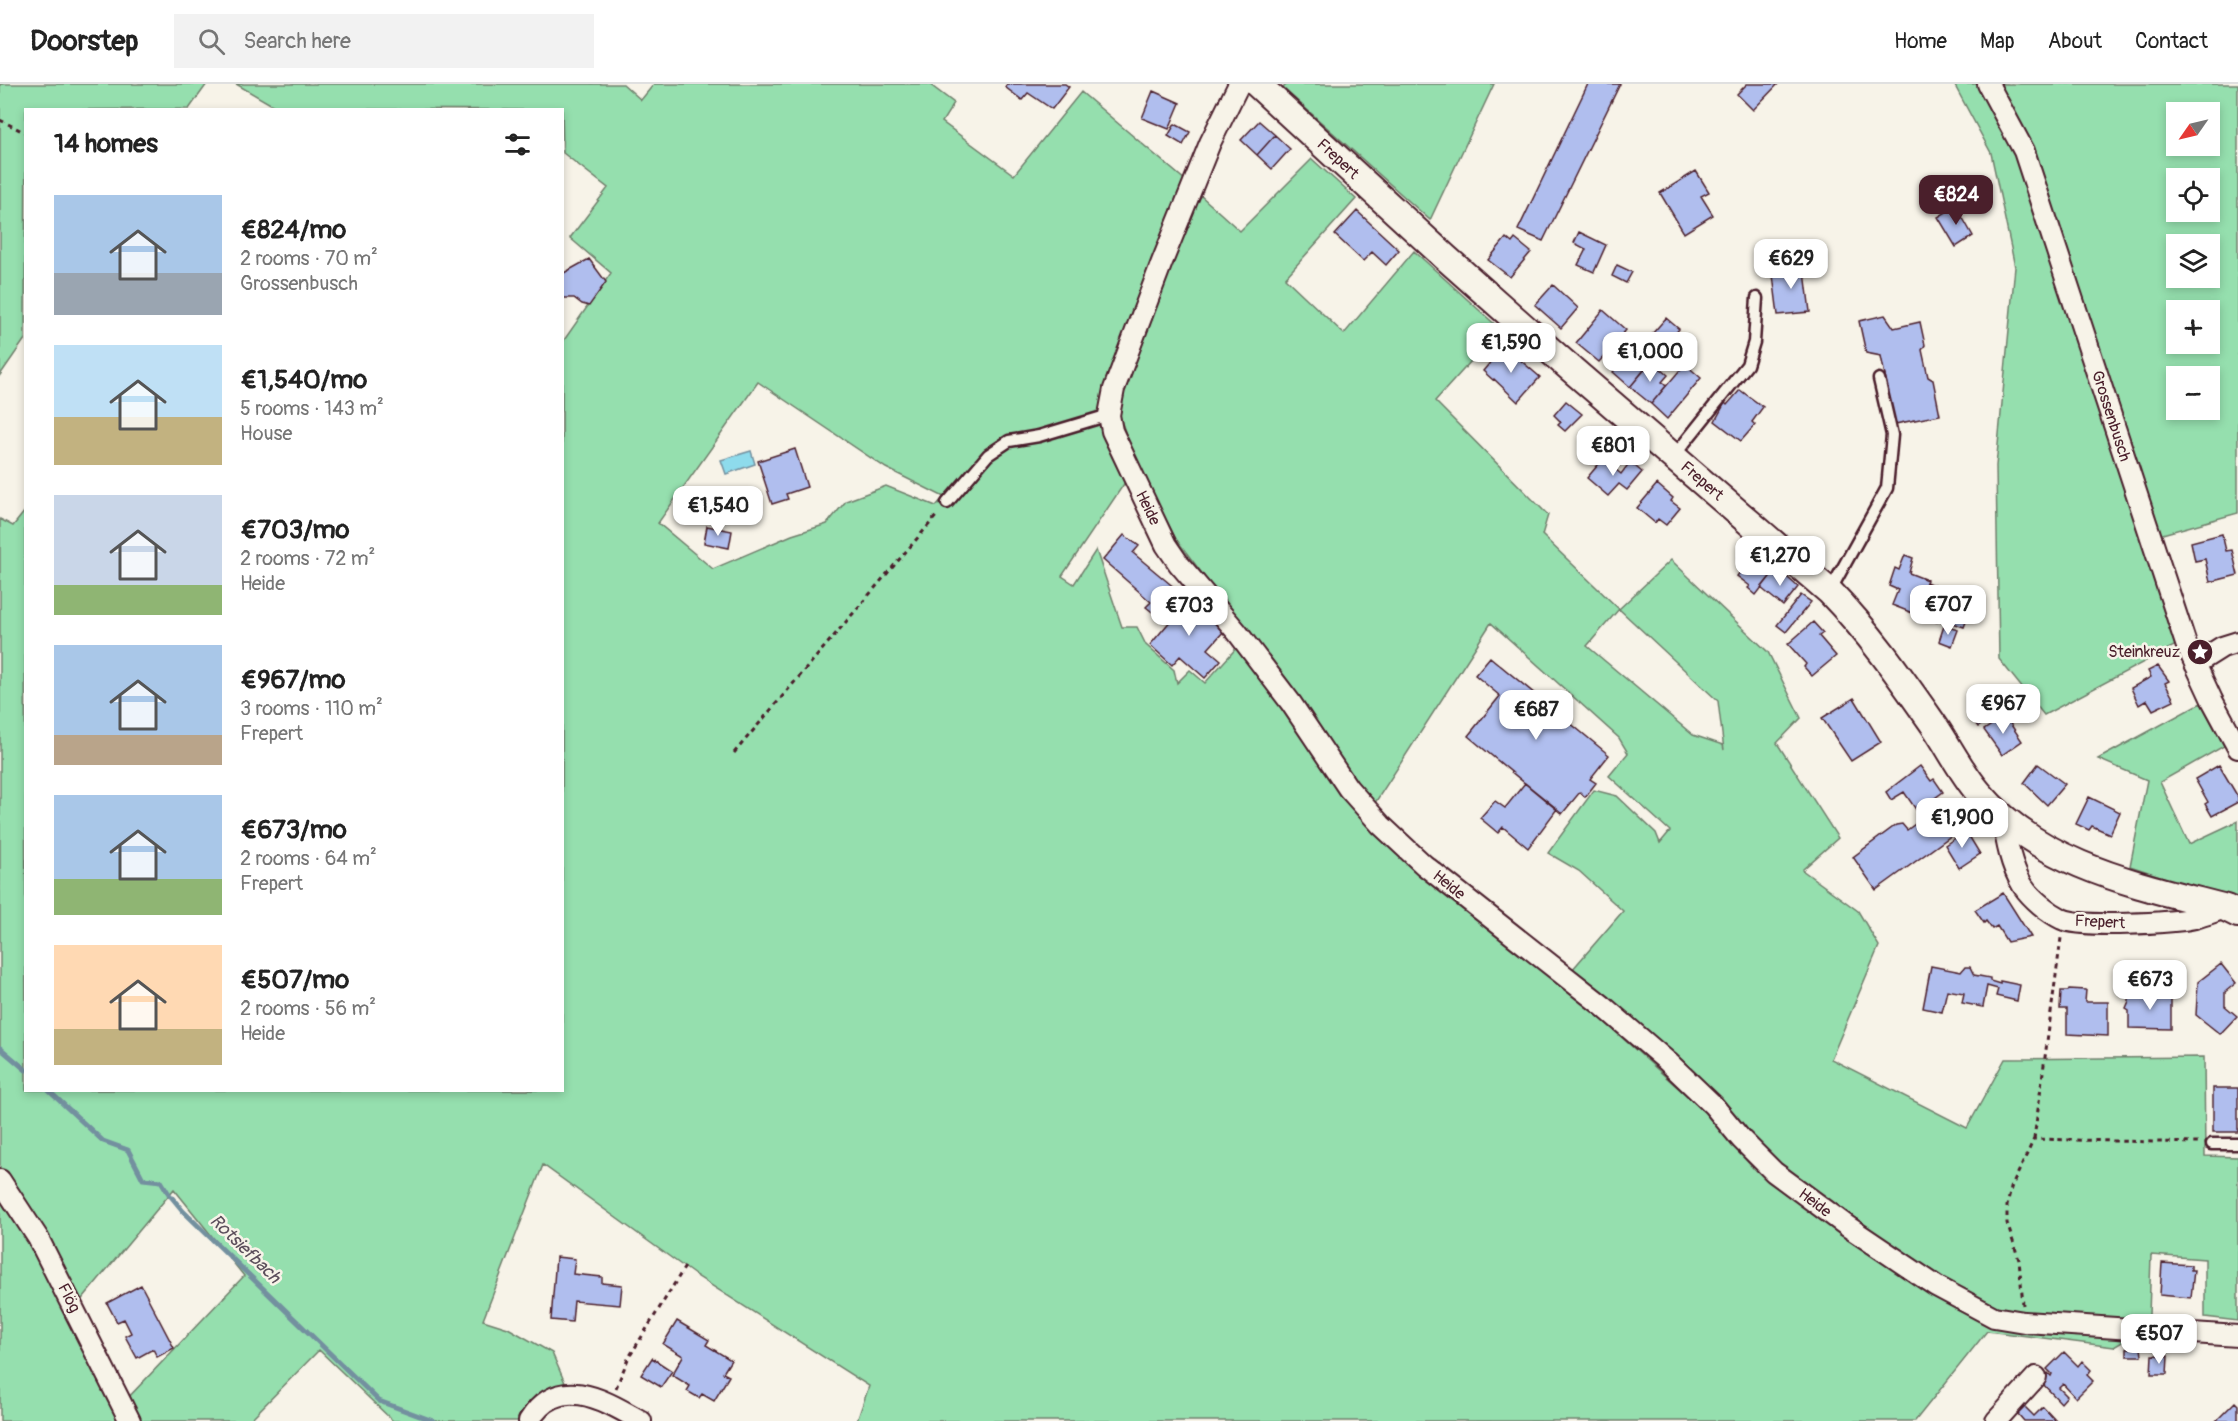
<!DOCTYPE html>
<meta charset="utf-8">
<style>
:root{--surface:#fff;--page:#f2f2f2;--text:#222;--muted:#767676;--line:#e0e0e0;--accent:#4a1f2b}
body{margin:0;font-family:Pangolin,sans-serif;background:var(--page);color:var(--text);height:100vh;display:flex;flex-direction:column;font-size:22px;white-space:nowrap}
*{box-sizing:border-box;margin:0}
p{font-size:20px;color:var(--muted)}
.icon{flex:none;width:33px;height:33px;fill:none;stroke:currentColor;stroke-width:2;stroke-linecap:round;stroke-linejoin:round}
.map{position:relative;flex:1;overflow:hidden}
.details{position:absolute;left:24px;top:24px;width:540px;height:984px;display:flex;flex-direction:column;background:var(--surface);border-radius:0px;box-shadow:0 3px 9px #0003}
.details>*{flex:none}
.needle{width:39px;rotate:236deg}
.controls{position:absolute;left:2166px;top:18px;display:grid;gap:12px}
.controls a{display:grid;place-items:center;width:54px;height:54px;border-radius:0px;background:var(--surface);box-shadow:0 3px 9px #0003;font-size:30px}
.price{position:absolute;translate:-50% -51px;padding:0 14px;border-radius:12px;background:#fff;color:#222;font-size:20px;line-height:39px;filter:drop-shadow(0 2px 3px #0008)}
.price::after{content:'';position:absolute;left:50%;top:36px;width:18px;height:14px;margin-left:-9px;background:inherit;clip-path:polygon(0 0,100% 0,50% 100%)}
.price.selected{background:var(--accent);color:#fff}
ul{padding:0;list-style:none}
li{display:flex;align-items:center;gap:18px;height:150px;padding:0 30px}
li span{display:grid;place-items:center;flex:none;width:168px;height:120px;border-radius:0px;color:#555}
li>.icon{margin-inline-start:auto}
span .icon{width:72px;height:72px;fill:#fffc;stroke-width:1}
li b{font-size:26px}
h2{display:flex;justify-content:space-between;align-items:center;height:72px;padding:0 30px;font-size:26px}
header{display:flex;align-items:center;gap:36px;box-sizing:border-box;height:84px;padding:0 30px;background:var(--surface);border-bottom:2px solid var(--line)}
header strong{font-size:28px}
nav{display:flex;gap:33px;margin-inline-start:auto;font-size:21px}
.search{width:420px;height:54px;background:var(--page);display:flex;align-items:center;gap:15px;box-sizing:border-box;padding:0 21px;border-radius:0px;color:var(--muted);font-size:22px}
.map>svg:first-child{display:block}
</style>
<header>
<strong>Doorstep</strong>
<div class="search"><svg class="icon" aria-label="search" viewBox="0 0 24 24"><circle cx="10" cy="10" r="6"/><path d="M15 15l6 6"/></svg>Search here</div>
<nav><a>Home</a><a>Map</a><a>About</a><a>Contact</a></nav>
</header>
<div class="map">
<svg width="2238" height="1337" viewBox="0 0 2238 1337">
<rect width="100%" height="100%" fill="#f7f3e8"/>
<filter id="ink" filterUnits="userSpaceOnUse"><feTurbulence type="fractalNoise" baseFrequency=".0167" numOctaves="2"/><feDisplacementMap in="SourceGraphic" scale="12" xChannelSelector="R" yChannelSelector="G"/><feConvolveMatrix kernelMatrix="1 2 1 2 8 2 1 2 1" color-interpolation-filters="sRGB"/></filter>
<g filter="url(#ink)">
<path fill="#95dfae" stroke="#707f6c" stroke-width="1.5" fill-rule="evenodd" d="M0,0H207L189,25L26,26L25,255L0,291Z
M236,0H623L641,16L654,0H929L954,19L942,38L1014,91L1081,8L1186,97L1100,322V343L1126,397L1062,492L1074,500L1096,466L1122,543H1137L1146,561L1174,586L1177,599L1190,586L1205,599L1240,560L1316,674L1352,721L1571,908L1704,1027L1752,1083L1749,1049L1719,1017L1572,886L1623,827L1579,787L1548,769L1594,706L1617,712L1656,749L1660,759L1670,747L1609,692L1628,669L1619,654L1491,539L1373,722L1296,613L1176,455L1136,378L1118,328L1123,305L1200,111L1240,147L1312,75L1356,115L1285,194L1344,250L1414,167L1500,245L1435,317L1548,431L1542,451L1619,525L1671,476L1768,568L1801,634L1777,659L1838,754L1802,786L1858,827L1879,862L1831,975L1967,1044L2005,975L2204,973L2205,1072L2238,1073V1237L2205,1233V1175L2151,1171L2149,1231L2136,1250L2114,1263L1987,1247L1915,1337H857L869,1302L695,1191L543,1081L483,1236L508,1244L552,1269L566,1301C544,1310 530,1315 518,1337H393L319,1266L249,1337H137L126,1316L244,1192L174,1105L78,1220L126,1337H0V435L13,442L25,427L26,1006H562V259L611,189L570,154L608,104L563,69L562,26L279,25ZM758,298L886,384L944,413L936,422L886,402L846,417L827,440L792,451L713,485L658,439ZM1619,525L1718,617L1724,666L1723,661L1693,651L1587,562Z
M1287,0H1494L1430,136L1283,4Z
M1954,0H2238V429L2141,456L2176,561L2044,631L1999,575L1996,382L2015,183L1991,69ZM2176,28H2210V62H2176ZM2176,94H2210V128H2176ZM2176,160H2210V194H2176ZM2176,226H2210V260H2176ZM2176,292H2210V326H2176Z
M2201,619L2224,662L2160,698L2189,760L2238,737V818L2130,782L2147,696L2098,675Z"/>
<path fill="#8edbec" stroke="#73909f" stroke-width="1.5" d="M751,367L755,380L726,390L721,376Z"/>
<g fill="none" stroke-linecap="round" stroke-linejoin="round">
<path stroke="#73909f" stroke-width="5" d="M0,964L26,986
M48,1006L103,1057L128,1066L143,1095L161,1097L169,1110L183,1127L379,1317L433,1337"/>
</g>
<path fill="#b0beee" stroke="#4a1f2b" stroke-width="1.5" d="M1007,0H1065L1069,3L1052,25L1028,9L1022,16L1005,3Z
M1588,0H1620L1543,157L1518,146Z
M1747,0H1778L1753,26L1737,10Z
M1153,7L1180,19L1169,45L1142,34Z
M1259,37L1275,51L1257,71L1241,56Z
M1175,40L1190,48L1183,61L1168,52Z
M1275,51L1290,65L1272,85L1257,71Z
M1696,87L1709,108L1701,112L1713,131L1684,149L1660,109Z
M1956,122L1973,152L1956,163L1938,133Z
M1357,127L1399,166L1386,181L1372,168L1363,177L1335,151Z
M1579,148L1606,161L1594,188L1578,181L1586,165L1574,159Z
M1506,154L1512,159L1515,155L1531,168L1510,193L1488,176Z
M589,175L606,198L589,222L582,220L574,214H562V190Z
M1804,180L1810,228L1778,231L1772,183Z
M1617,181L1632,188L1626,199L1612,192Z
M1553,201L1578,224L1561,244L1535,221Z
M1603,226L1626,246L1599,278L1576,259Z
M1885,231L1894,244L1920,238L1925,261L1922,266L1928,293L1933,296L1940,331L1895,340L1881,272L1866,269L1859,237Z
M1666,234L1679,245L1659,270L1645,258Z
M1504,262L1540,293L1518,318L1494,295L1493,296L1483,287Z
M1626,272L1644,286L1630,303L1613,288Z
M1652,277L1668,291L1662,298L1666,302L1651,320L1630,303Z
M1685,280L1701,294L1667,335L1651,320Z
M1740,306L1763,323L1752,338L1755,341L1741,357L1715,337L1725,319L1727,321Z
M1566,317L1582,330L1565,347L1558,341L1561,338L1554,331Z
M795,365L807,403L786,410L788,415L772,420L758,377Z
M1603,375L1621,390L1630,378L1642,388L1627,406L1619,400L1608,412L1587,394Z
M1657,400L1673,414L1671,417L1680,424L1666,441L1658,435L1655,439L1637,424Z
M707,442L732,447L729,464L704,459Z
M2222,450L2226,467L2232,466L2238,491L2210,498L2205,475L2195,477L2191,458Z
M1124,451L1139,462L1133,469L1182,510L1166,529L1161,525L1156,531L1146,523L1151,518L1103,476Z
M1748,461L1777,484L1756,511L1748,504L1750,502L1737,492L1747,479L1738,473Z
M1905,471L1913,474L1909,489L1927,496L1915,530L1892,521L1898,506L1889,502L1895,484L1899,486Z
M1777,484L1798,503L1783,522L1761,504Z
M1926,498L1940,504L1937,509L1946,514L1937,538L1915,530Z
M1182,510L1224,547L1208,565L1221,576L1205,594L1180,572L1172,581L1150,561L1172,535L1166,529Z
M1801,511L1811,518L1786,548L1777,541Z
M1951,524L1969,530L1964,543L1946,537Z
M1813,538L1823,549L1819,552L1836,572L1812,592L1804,583L1806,580L1788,560Z
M1944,542L1958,546L1952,562L1939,557Z
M1490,573L1609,671L1590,695L1596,699L1585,713L1580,708L1562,730L1468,652L1500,612L1475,591Z
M2158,582L2169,597L2165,599L2174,616L2153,626L2147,616L2139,621L2131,604L2151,593L2148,587Z
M1854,614L1881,658L1851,677L1822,634Z
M1984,621L1992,634L1978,643L1969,630Z
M2005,632L2022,657L2002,671L1984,646Z
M2038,680L2065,700L2047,721L2024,699Z
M2219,681L2238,713V718L2212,732L2205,720L2208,718L2195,695Z
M1920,682L1931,697L1934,695L1943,708L1917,727L1904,708L1891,716L1886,708Z
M1525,699L1557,725L1528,764L1503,743L1498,749L1480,734L1495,717L1505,724Z
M2089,713L2120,728L2110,750L2092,742L2089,746L2076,740Z
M1945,718L1963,743L1876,806L1853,773L1896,741L1902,740L1907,746Z
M1966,747L1980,770L1959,784L1945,761Z
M2003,809L2031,853L2007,858L1997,842L1992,845L1986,837L1984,839L1975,826Z
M2221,880L2236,899L2225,908V922L2237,932L2220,950L2196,931L2198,898Z
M1931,882L1961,888L1965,883H1970L1974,891L1990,894V897L2000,900V897L2020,901L2017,917L1996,912L1998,905L1987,902L1983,923L1962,919L1964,909L1947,906L1942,928L1923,924Z
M2069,905L2086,906L2085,918H2108V952L2067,950V925H2060L2061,907H2068Z
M2150,908H2171V945L2129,944V927L2126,925L2129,918V910L2148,911Z
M2213,1004H2238V1048H2213Z
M556,1173L575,1175L573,1190L602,1193V1199L622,1201L620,1221L574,1217L572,1238L551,1236Z
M2162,1179L2191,1181V1186H2194L2191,1214L2160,1211Z
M141,1201L174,1264L157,1273L153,1265L137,1274L125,1252L131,1249L124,1235L117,1238L107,1219Z
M677,1237L709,1256L706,1261L731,1276L723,1289L729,1292L714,1317L702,1310L699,1314L687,1307L690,1302L672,1291L683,1272L663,1260Z
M2127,1264H2141L2142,1272H2127Z
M2064,1268L2078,1282L2082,1277L2091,1286L2087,1291L2093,1297L2076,1314L2063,1300L2059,1304L2067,1312L2061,1319L2040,1297L2048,1289L2051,1292L2052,1290L2047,1285Z
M2152,1271L2168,1272L2167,1290H2151Z
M652,1274L672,1287L661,1303L641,1291Z
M2235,1318L2238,1321V1337H2216Z
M2025,1323L2034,1332L2043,1323L2056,1337H2024L2018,1330Z"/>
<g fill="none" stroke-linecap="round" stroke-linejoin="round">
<defs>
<path id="service" d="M1674,372L1747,281L1754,258L1757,214
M947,419L988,371L1009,357L1039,352L1109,331
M1830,507L1887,404L1892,351L1879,295
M2212,1060H2238"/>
<path id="minor" d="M1239,0L1210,59L1162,178L1114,305L1109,331L1112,347L1166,461L1179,480L1237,548L1291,619L1348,704L1381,741L1424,781L1603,922L1668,978L1713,1021L1741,1055L1774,1088L1847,1142L1936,1202L1994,1233L2024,1238L2238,1252
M1988,0L2024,67L2186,560L2212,616L2238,664
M2195,580L2222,563L2238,558
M2002,731C2006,755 2010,781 2023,802C2032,815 2048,828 2062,835C2082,844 2172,839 2195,834C2206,831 2216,827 2226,824
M0,1096L38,1154L130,1337
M529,1337C559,1288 604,1316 641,1337
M1996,1337L2036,1293"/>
<path id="tertiary" d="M1257,0L1445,173L1562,277L1830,508C1870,549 1903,597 1936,644C1950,665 1962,689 1979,709C2040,782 2139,801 2226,824L2238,830"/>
</defs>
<use href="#service" stroke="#4a1f2b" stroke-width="15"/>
<use href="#minor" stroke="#4a1f2b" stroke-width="24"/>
<use href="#tertiary" stroke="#4a1f2b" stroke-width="30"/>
<path stroke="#4a1f2b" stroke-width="3" stroke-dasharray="4.5 4.5" stroke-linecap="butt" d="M0,36L26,49
M734,669L938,430
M2034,1055L2061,854
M2023,1221L2019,1176L2007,1139V1122L2011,1104L2034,1055L2198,1059
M616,1304L628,1275L686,1181"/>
<use href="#service" stroke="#f7f3e8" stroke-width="10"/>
<use href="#minor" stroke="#f7f3e8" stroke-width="20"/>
<use href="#tertiary" stroke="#f7f3e8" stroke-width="26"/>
</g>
</g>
<defs>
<symbol id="sight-disc" viewBox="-11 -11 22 22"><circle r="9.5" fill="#4a1f2b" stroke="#f7f3e8"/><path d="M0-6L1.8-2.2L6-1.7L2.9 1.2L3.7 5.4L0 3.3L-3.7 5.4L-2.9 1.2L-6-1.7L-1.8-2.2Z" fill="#fff"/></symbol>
</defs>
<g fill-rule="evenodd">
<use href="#sight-disc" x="2185" y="553" width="30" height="30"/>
</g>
<g text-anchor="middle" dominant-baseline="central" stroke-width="5" stroke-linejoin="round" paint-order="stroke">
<g font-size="16" fill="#4a1f2b" stroke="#f7f3e8">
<text transform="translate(1338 75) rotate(43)">Frepert</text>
<text transform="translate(2111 332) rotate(72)">Grossenbusch</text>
<text transform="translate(1702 397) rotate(41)">Frepert</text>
<text transform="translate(1148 424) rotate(64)">Heide</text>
<text transform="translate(1449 801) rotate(39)">Heide</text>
<text transform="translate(2100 838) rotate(3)">Frepert</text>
<text transform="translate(1815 1119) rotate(37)">Heide</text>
<text transform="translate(69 1214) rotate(63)">Flög</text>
</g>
<g font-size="16" fill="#4a1f2b" stroke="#f7f3e8" text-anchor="end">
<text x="2180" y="568">Steinkreuz</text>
</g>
<g font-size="18" font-style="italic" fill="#5b4e5b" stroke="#f7f3e8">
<text transform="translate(245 1165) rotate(44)">Rotsiefbach</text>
</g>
</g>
</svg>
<div class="controls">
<a><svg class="needle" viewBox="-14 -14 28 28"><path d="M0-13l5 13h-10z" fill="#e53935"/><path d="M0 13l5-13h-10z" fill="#767676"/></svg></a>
<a><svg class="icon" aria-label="locate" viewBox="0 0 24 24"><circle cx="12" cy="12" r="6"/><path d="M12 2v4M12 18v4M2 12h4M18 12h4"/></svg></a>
<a><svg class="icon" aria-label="layers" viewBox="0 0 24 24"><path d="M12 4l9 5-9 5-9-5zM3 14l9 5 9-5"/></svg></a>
<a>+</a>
<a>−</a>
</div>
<b class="price selected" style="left:1956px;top:142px">€824</b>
<b class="price" style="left:1791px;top:206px">€629</b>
<b class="price" style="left:1511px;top:290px">€1,590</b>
<b class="price" style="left:1650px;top:299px">€1,000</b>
<b class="price" style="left:1613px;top:393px">€801</b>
<b class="price" style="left:718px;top:453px">€1,540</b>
<b class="price" style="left:1780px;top:503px">€1,270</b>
<b class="price" style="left:1948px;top:552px">€707</b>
<b class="price" style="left:1189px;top:553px">€703</b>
<b class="price" style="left:2003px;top:651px">€967</b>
<b class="price" style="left:1536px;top:657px">€687</b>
<b class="price" style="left:1962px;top:765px">€1,900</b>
<b class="price" style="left:2150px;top:927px">€673</b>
<b class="price" style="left:2159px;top:1281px">€507</b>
<section class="details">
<h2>14 homes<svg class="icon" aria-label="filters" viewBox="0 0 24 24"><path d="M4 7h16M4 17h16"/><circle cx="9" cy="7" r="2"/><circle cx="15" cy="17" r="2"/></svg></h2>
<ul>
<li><span style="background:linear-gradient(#a9c7e8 65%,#9aa5b1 0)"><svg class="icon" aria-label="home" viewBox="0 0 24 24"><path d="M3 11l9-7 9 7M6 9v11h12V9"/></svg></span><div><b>€824/mo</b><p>2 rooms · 70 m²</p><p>Grossenbusch</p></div></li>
<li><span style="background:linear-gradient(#bfe0f5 60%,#c2b280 0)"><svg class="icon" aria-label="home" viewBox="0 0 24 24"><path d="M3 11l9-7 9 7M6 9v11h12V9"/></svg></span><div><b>€1,540/mo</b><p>5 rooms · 143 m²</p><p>House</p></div></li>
<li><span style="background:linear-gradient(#c9d6e8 75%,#8fb573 0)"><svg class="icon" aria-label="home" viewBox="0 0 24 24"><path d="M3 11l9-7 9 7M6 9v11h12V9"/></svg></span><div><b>€703/mo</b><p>2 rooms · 72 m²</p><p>Heide</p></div></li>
<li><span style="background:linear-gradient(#a9c7e8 75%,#b9a48a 0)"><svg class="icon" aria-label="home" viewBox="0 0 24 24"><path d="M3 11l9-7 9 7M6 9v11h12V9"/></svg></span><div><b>€967/mo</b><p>3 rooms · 110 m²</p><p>Frepert</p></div></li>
<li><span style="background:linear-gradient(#a9c7e8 70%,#8fb573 0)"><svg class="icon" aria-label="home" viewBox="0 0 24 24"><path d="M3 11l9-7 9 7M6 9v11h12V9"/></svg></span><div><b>€673/mo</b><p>2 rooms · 64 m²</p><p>Frepert</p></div></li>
<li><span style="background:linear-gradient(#ffd9b3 70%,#c2b280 0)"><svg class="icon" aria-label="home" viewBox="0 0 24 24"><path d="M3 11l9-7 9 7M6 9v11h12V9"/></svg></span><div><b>€507/mo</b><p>2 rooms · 56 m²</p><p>Heide</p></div></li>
</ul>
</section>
</div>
